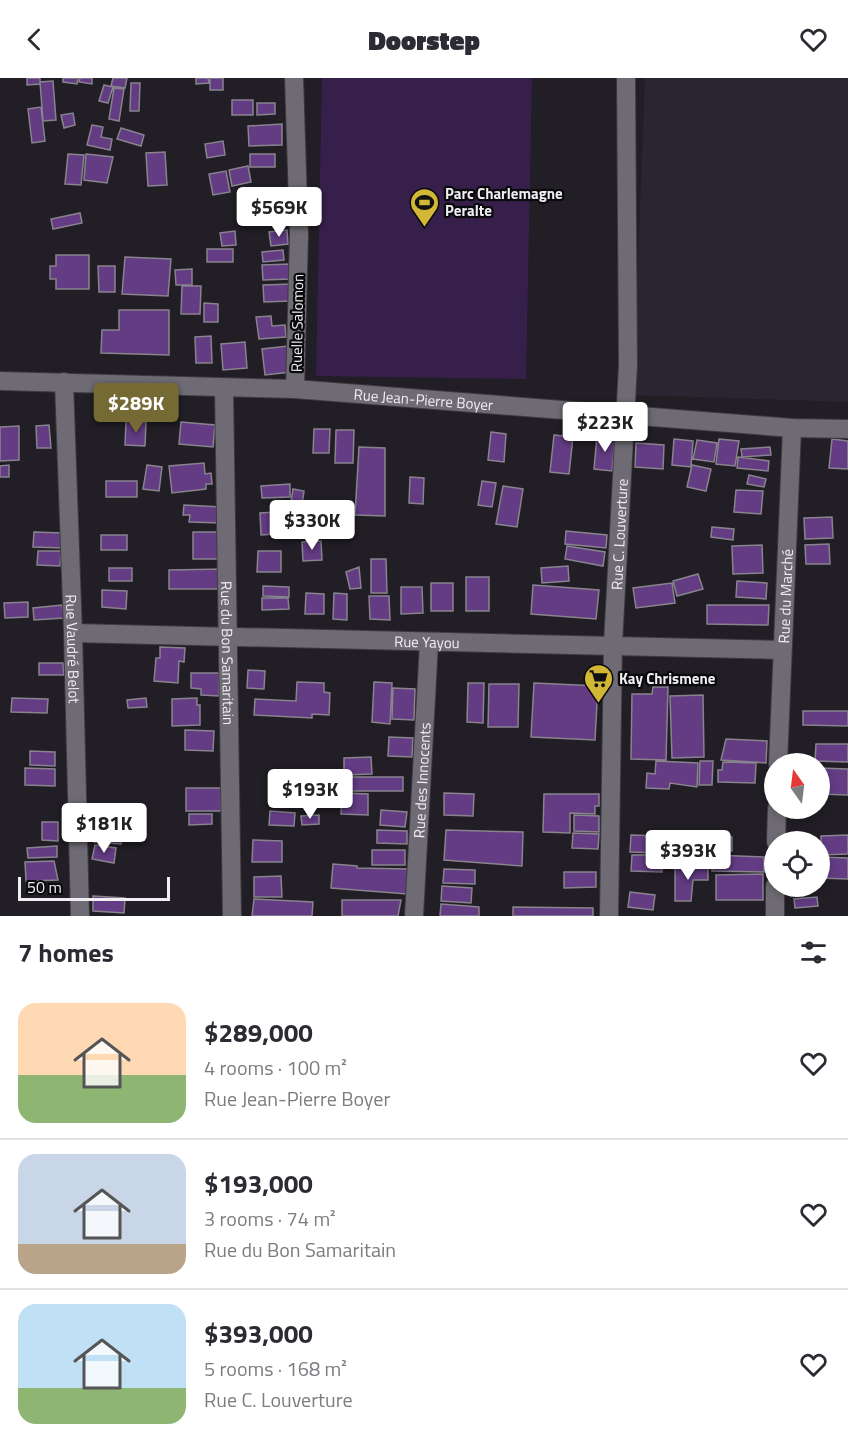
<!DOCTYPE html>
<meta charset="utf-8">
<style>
:root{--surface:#fff;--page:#f7f7f7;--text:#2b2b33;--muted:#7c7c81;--line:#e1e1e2;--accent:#766a34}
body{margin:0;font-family:"Titillium Web",sans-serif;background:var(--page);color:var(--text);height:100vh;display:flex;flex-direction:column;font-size:22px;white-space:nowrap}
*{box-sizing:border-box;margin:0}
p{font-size:20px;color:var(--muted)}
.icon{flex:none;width:33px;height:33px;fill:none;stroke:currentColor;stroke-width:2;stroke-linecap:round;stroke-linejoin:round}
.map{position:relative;height:838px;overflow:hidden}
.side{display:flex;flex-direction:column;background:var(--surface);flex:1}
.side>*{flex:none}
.needle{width:39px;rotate:346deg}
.tools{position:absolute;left:764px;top:675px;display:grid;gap:12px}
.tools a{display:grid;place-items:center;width:66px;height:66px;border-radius:50%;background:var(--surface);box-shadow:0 3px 9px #0003;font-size:30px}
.scale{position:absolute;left:18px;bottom:15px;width:152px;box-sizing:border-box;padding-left:6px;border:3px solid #f0edf3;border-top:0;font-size:16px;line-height:21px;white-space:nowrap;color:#f0edf3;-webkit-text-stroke:4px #0a090c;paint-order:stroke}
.price{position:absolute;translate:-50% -51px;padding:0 14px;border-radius:6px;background:#fff;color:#222;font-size:20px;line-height:39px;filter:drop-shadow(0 2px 3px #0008)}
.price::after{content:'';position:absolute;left:50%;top:36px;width:18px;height:14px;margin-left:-9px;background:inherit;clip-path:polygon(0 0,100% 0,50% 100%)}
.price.on{background:var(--accent);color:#fff}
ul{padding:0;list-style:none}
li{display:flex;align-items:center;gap:18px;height:150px;padding:0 18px}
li+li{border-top:2px solid var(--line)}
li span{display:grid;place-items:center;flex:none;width:168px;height:120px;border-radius:18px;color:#555}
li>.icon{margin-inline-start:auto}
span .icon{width:72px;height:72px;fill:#fffc;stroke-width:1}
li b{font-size:26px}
h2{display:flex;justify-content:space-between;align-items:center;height:72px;padding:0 18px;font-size:26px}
header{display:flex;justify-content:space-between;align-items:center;height:78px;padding:0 18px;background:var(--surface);font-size:27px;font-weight:800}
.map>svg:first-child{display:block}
</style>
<header><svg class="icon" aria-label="back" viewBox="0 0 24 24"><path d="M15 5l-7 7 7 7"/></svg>Doorstep<svg class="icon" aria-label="heart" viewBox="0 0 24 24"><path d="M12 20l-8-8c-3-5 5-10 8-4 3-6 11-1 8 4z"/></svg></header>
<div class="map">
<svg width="848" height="838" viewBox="0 0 848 838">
<rect width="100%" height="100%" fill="#211e25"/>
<path fill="#2b2431" d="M645,0H848V324L633,317Z"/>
<path fill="#371f4b" d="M322,0H532L526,301L316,298Z"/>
<path fill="#633c84" stroke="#88838d" stroke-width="1.5" d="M27,0H40V6L27,7Z
M63,0H78L77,6L63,4Z
M80,0H92V6L79,4Z
M113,0H127L125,10L111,8Z
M196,0H208L209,5L196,6Z
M210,0H223V12H210Z
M53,3L56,42L43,43L40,4Z
M131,5H140L139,33H130Z
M104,7L113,9L108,25L99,23Z
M114,10L124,11L119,43L109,41Z
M232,22H253V37H232Z
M257,25H275V36L257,37Z
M41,29L45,63L32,65L28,31Z
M73,35L75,47L64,50L61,37Z
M282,46V67L249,68L248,48Z
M92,47L103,49L101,59L112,61L110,72L87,67Z
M121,50L144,57L141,68L117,61Z
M223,63L225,77L207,80L205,66Z
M165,74L167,107L148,108L146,75Z
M68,76L84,77L81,107L65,106Z
M86,76L113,79L107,105L84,102Z
M250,76H275V89H250Z
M248,88L251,104L232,108L229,92Z
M226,93L230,114L213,117L209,96Z
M80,135L82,145L53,151L51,141Z
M287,152L288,166L271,168L269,154Z
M235,153L236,167L222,168L220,155Z
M207,171H233V184H207Z
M283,172L284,182L263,184L262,174Z
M56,177H89V211H56V201H50V188H56Z
M125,179L171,181L168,218L122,216Z
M290,186L291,201L263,202L262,187Z
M98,188H115V214H99Z
M192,191V207H176L175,192Z
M291,206L292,223L264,224L263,207Z
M182,208H201L200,236H181Z
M204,225L218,226V244H204Z
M119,232H169V277L101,275L102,252H119Z
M271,238L272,248L285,247L286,259L259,261L256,239Z
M211,258L212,285H196L195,259Z
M245,264L247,290L223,292L221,266Z
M288,268L291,294L265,297L262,271Z
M126,343L146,344L145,368L125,367Z
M181,344L215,347L213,369L179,366Z
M49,347L51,370H37L36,348Z
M19,348V382L0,383V349Z
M314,351H330L329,375H313Z
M336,352H354L353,385H335Z
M491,354L506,356L504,384L488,382Z
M554,357L573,359L569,396L550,394Z
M597,358L615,359L612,393L594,391Z
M674,361L693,363L691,389L672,387Z
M719,361L739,363L735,388L716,386Z
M832,361L848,363V391L829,390Z
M697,362L717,365L714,384L693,381Z
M636,365L664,367L663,391L635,389Z
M359,369L385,370V438L355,437Z
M770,369L771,377L742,379L741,371Z
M738,379L769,383L768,393L737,390Z
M204,385L205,396L211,395L212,406H206V411L172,415L169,388Z
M9,387V399H0V388Z
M147,387L162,389L159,413L143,411Z
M692,387L711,391L706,413L687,409Z
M749,397L766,401L764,409L747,406Z
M410,399L424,400L423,426L409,425Z
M106,403H137V419H106Z
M482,403L496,405L492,429L478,427Z
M290,406V419L262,420L261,408Z
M503,408L523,411L517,449L496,446Z
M293,411L304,413L301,433L290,431Z
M736,412L763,413L761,436L734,434Z
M184,427L222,429L221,445L189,444L190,437H183Z
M275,434L276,456L261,457L260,435Z
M303,436L329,438L327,460L302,458Z
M832,439L833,460L805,461L804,440Z
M277,441H293V455H277Z
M712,449L734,451L733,462L711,459Z
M566,453L607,457L606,470L565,466Z
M34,454L63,455L62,470L33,469Z
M193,454H221V481H193Z
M101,457H127V472H101Z
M321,463L322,482L303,483L302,464Z
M829,466L830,486H806L805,467Z
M762,467L763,495L733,496L732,468Z
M567,468L605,474L603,488L565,481Z
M38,473H61L60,488L37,487Z
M258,473H281V494H257Z
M371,481H386L387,515H371Z
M568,488L569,503L542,505L541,490Z
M359,489L361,510L350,511L346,494Z
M109,490H132V503H109Z
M223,491V511H169V492Z
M698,496L703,511L677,518L673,503Z
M466,499H489V533H466Z
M737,503L767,505L766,521L736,519Z
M431,505H453V533H431Z
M672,505L675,525L636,530L633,510Z
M533,507L599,512L596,541L531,536Z
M263,508L289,509V519L263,518Z
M401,509H422L423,535L401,536Z
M102,512L127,513L126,531L102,529Z
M306,515L324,516V536H305Z
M334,515L347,516V542L333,541Z
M369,518H389L390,542L370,541Z
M262,520H288L289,531L262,532Z
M28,524V539L5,540L4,525Z
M62,527L64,540L34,542L33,530Z
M707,527H769L768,547L707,546Z
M160,569L185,570L184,584L179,583L178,605L154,603L156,580H160Z
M39,585H63L64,597H39Z
M248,592L265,593L264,611L247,610Z
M191,595H219V618L201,617V611L191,610Z
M297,604L324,605V614L330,615L329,637L312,636V640L254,637L255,621L296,623Z
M374,604L392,605L390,646L372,644Z
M468,605H484L483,645L467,644Z
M534,605L598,608L595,662L531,659Z
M489,606H519L518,649H488Z
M653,609H668L666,682L631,681L632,616H652Z
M393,610L415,611L414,642L392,641Z
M703,617L704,679L672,680L670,618Z
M12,620L48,621L47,635L11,634Z
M146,620L147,629L128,630L127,622Z
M197,620V627H200V647L172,648V621Z
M803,633H848V648L803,647Z
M185,652L214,653L213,673L185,672Z
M389,659L413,660L412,679L388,678Z
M726,661L767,663L766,685L721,682Z
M816,666H848V684L815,683Z
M30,673L55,674V688L30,687Z
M371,679L372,696L344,697V680Z
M656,683L698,685L697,709L670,705L669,711L646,710L647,695L655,696Z
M700,683H713L712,707H699Z
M723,684L756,685L755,705L718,704V692H722Z
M25,690L55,691V708L25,707Z
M819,690L848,691V717L819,716Z
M350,699H403V713H350Z
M186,710H221V733H186Z
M284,712L311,713V727L283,725Z
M342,715L368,716V737L341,736Z
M444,715L474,716L473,738L444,737Z
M544,716H599V728H595V736L570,735V755L543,754Z
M102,727L135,729L133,746L101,744Z
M381,732L407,734L405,749L380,747Z
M270,733L295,735L294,748L269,747Z
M189,736H212V746L189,747Z
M319,737V746L302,747L301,738Z
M574,737L599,738V754L574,753Z
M42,744H58V763L42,762Z
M95,748L122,749L121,766L94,764Z
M377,752L407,753V766L377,765Z
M446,752L523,754L522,788L444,782Z
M573,755L599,756L598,771L572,770Z
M631,757L661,758V775L630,774Z
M663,757L686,759L685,777L662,775Z
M848,757V776L821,777V758Z
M708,758L732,759V773L707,772Z
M253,762L282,763V784H252Z
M95,767L116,770L114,785L92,781Z
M57,768V779L28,780L27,770Z
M372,772H405V787H372Z
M632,777H662V794L631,793Z
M713,777L764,779V794L712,793Z
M819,779L848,780V801L819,800Z
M54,783L58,802L26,803L25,784Z
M333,786L357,788V790L409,791L407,816L331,810Z
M675,788H708V802H693L691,823H675Z
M444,791L475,792V806L443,805Z
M564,794H596V809L564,810Z
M763,796V822H716V797Z
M281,798L282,819H254V799Z
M442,808L472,810L471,825L441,823Z
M630,814L655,817L653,832L628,829Z
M93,818L125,820L124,835L93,833Z
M817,819L818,828L795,830L794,821Z
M254,821L313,824L312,838H252Z
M342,822H401L398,838H342Z
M441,826L479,829V838H440Z
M513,829L593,830V838H513Z"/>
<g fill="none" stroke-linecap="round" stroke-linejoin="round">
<defs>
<g id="street">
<path d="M294,0L299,156L295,311"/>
<path id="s1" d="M0,303L295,311L792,350L848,351"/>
<path id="s2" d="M64,304L73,555L80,838"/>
<path id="s3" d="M224,311L232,838"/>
<path id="s4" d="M73,555L781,572"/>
<path id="s5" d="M778,686L792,350"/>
<path d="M776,764L777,730"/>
<path id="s6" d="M414,838L429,565"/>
<path id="s7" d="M609,838L613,566L628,287L626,0"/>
<path d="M775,838V808"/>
</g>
</defs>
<use href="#street" stroke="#3d3a40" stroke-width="20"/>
<use href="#street" stroke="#6f6b74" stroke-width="18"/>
</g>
<defs>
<symbol id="stadium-pin" viewBox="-11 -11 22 30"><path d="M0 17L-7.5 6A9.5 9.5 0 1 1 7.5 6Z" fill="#d2b736" stroke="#0a090c"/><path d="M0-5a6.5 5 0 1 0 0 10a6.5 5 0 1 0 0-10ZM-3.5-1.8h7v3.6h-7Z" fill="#111"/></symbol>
<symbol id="supermarket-pin" viewBox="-11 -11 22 30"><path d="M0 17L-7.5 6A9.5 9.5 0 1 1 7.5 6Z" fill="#d2b736" stroke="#0a090c"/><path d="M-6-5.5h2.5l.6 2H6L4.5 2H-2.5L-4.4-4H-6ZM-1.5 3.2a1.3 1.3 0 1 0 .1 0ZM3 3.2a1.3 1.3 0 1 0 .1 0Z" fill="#111"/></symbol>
</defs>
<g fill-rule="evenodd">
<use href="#stadium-pin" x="408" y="108" width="33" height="45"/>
<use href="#supermarket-pin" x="582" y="584" width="33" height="45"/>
</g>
<g text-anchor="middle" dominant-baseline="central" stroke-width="4.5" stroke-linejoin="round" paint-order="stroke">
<g font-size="15" font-weight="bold" fill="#f0edf3" stroke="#0a090c" text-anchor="start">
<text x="445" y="115">Parc Charlemagne<tspan x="445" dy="17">Peralte</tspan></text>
<text x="619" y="600">Kay Chrismene</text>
</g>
<g font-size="15" fill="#f0edf3" stroke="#0a090c">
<text transform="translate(297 245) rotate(-89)">Ruelle Salomon</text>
<text stroke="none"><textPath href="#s1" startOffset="424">Rue Jean-Pierre Boyer</textPath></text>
<text stroke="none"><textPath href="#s7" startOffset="382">Rue C. Louverture</textPath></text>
<text stroke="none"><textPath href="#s5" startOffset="168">Rue du Marché</textPath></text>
<text stroke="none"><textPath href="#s4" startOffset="354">Rue Yayou</textPath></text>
<text stroke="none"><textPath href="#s2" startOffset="267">Rue Vaudré Belot</textPath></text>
<text stroke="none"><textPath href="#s3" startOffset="264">Rue du Bon Samaritain</textPath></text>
<text stroke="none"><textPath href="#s6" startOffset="136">Rue des Innocents</textPath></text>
</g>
</g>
</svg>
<div class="tools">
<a><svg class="needle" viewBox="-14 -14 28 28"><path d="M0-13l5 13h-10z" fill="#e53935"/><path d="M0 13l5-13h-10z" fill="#7c7c81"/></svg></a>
<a><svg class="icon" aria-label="locate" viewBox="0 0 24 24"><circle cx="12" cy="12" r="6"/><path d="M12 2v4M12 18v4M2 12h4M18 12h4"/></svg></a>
</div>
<div class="scale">50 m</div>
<b class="price" style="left:279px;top:160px">$569K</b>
<b class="price on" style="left:136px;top:356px">$289K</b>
<b class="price" style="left:605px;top:375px">$223K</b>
<b class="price" style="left:312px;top:473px">$330K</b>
<b class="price" style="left:310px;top:742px">$193K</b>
<b class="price" style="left:104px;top:776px">$181K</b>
<b class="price" style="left:688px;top:803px">$393K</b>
</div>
<section class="side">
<h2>7 homes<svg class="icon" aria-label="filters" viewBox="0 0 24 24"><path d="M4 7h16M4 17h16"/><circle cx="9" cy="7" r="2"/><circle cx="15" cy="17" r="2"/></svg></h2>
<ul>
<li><span style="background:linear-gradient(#ffd9b3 60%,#8fb573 0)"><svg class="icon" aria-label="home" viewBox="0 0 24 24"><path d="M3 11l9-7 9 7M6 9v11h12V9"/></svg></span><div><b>$289,000</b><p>4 rooms · 100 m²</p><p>Rue Jean-Pierre Boyer</p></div><svg class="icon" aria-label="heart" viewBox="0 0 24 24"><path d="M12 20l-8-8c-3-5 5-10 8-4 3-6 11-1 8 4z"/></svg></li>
<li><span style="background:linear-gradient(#c9d6e8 75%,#b9a48a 0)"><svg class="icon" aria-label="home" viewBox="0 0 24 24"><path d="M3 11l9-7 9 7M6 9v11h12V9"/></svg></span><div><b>$193,000</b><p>3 rooms · 74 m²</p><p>Rue du Bon Samaritain</p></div><svg class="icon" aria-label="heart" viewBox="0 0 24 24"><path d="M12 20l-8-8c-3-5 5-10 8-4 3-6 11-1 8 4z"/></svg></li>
<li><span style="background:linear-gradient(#bfe0f5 70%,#8fb573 0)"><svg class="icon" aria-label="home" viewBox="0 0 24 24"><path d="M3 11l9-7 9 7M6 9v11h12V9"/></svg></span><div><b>$393,000</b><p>5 rooms · 168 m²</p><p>Rue C. Louverture</p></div><svg class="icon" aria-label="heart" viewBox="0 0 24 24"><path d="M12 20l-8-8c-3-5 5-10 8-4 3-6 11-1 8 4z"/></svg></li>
</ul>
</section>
